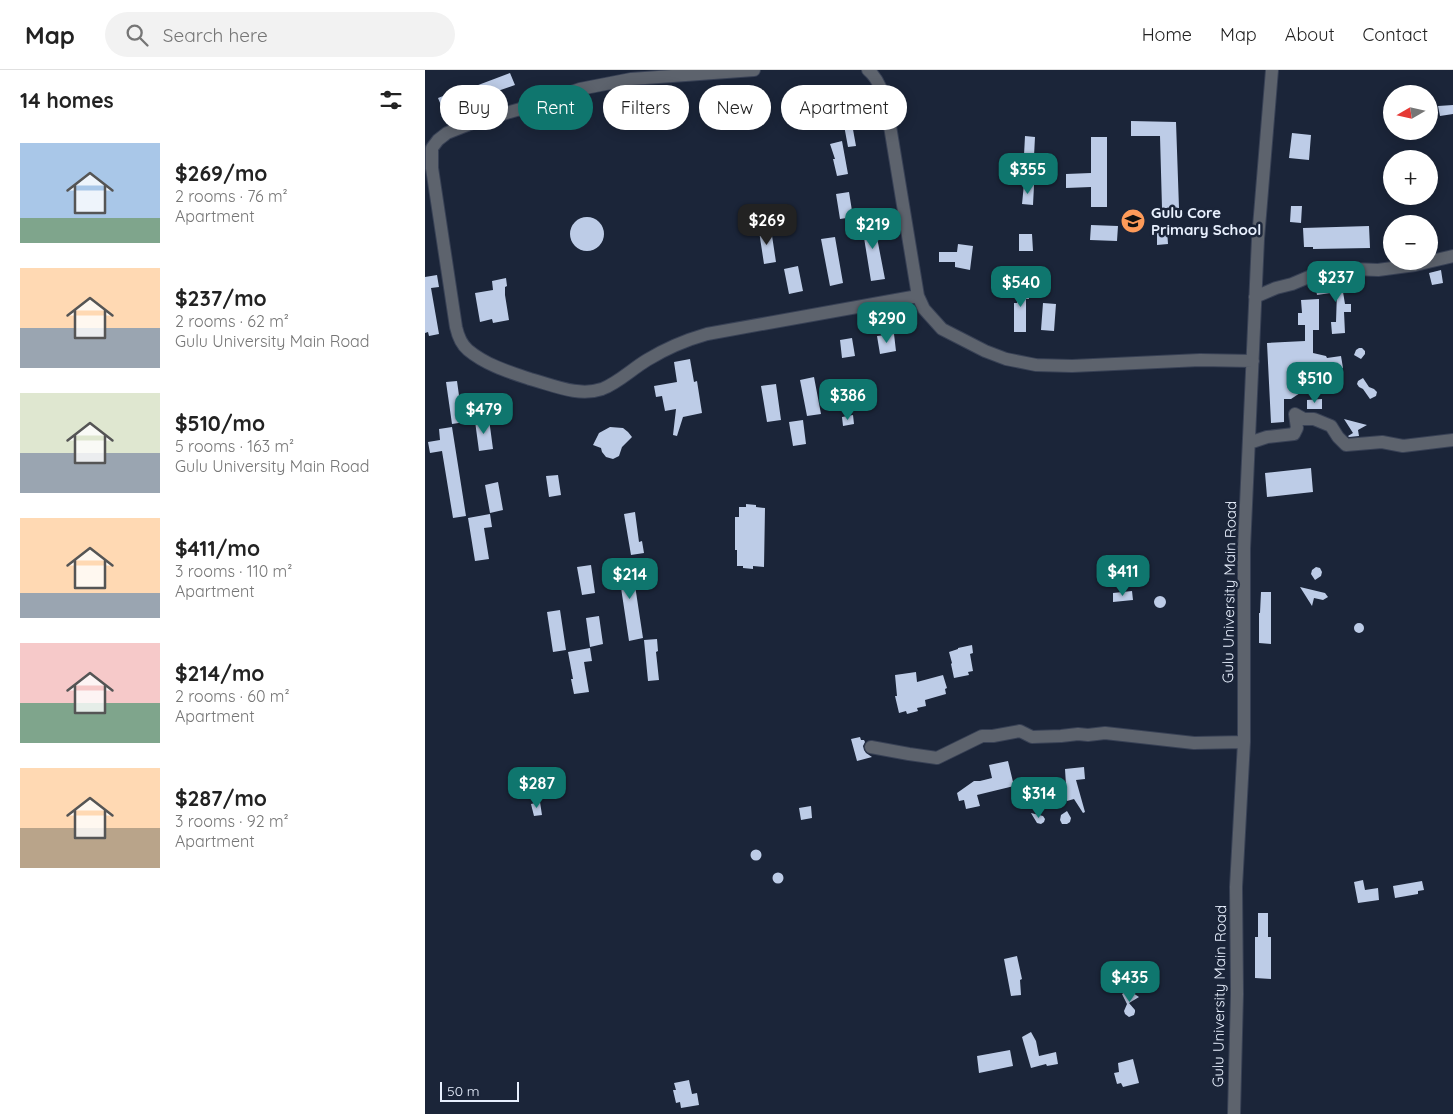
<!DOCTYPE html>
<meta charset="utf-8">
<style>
:root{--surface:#fff;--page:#f2f2f2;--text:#222;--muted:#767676;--line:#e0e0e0;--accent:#0f766e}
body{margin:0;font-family:Quicksand,sans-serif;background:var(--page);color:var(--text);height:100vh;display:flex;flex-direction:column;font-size:19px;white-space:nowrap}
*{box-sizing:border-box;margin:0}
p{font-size:16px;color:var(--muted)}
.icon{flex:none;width:28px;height:28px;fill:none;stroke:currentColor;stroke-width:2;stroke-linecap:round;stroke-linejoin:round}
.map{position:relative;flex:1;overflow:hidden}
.sheet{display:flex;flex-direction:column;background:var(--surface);width:425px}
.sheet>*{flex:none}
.banner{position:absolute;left:15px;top:15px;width:475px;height:45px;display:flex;gap:10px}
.needle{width:32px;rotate:261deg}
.buttons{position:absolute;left:958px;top:15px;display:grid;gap:10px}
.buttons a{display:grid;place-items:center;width:55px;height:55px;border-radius:50%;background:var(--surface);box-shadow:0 2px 12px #0003;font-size:25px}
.scale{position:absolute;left:15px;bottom:12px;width:79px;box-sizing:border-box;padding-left:5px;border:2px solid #e8f0fe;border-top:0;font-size:14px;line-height:18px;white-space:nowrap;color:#e8f0fe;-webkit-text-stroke:4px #1b2539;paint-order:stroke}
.price{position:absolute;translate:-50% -42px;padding:0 11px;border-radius:10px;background:var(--accent);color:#fff;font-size:16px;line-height:32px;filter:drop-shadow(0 1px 2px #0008)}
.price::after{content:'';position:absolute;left:50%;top:30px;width:15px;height:11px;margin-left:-8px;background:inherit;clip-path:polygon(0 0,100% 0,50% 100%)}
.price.active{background:#222;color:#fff}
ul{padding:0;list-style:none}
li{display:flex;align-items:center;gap:15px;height:125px;padding:0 20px}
li span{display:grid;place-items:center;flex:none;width:140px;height:100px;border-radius:0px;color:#555}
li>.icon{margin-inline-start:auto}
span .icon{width:60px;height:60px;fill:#fffc;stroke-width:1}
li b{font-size:21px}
h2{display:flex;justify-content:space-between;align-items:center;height:60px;padding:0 20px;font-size:21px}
.pill{padding:0 18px;border-radius:22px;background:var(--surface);box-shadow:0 2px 12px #0003;font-size:18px;line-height:45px}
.pill.active{background:var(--accent);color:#fff}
header{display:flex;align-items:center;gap:30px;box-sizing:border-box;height:70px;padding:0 25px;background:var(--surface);border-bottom:1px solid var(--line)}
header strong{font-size:24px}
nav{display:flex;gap:28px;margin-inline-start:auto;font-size:18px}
.search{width:350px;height:45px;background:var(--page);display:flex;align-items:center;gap:12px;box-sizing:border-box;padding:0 18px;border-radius:28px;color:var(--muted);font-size:19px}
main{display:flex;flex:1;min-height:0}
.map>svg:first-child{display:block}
</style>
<header>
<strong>Map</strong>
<div class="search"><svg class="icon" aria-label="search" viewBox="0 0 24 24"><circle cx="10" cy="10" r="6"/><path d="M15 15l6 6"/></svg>Search here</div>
<nav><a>Home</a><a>Map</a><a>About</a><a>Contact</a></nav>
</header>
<main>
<section class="sheet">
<h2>14 homes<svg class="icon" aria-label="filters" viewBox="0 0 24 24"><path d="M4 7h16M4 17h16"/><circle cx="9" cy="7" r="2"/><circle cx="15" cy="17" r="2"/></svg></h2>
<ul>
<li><span style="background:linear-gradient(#a9c7e8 75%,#7fa58c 0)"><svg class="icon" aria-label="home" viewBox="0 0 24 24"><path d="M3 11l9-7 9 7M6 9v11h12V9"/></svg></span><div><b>$269/mo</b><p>2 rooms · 76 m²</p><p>Apartment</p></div></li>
<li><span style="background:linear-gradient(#ffd9b3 60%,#9aa5b1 0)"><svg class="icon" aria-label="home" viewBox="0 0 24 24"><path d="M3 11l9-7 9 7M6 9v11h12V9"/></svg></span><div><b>$237/mo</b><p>2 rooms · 62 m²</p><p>Gulu University Main Road</p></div></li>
<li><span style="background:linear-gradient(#dfe7d0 60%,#9aa5b1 0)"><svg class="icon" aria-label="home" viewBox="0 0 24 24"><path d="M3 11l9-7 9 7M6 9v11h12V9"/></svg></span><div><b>$510/mo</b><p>5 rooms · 163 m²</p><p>Gulu University Main Road</p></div></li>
<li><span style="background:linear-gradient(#ffd9b3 75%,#9aa5b1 0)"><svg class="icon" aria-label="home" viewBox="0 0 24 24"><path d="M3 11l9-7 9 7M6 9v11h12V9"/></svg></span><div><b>$411/mo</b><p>3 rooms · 110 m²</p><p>Apartment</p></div></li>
<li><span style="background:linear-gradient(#f6c9c9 60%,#7fa58c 0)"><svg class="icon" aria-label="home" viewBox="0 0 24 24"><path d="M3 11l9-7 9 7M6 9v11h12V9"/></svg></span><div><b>$214/mo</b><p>2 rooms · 60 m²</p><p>Apartment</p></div></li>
<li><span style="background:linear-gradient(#ffd9b3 60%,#b9a48a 0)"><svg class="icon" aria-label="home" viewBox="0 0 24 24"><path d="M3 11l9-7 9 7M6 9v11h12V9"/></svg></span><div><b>$287/mo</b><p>3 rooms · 92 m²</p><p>Apartment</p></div></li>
</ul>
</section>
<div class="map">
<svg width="1028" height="1044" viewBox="0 0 1028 1044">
<rect width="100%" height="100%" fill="#1b2539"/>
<path fill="#bdcce7" d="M85,3L90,15L18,40L13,28L39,18L40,20Z
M1028,35V44L1015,46L1013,36Z
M430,37L433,53L427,54L431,76L423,77L416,39Z
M706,51L751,52L754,138H737L735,66H706Z
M867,63L886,65L884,90L864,88Z
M600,66L610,67L609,86L599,85Z
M666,67H682V137H666V117L641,118V104L666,103Z
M417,71L423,104L412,106L408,89H410L405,74Z
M599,114L609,115L608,135L597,134Z
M424,122L428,147L415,149L411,124Z
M866,136H877L876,153L865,152Z
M448,147L460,209L446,211L436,149Z
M145 164a17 17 0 1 1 34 0a17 17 0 1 1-34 0Z
M666,155L693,156L692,171L665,170Z
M944,156L945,178L888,179V177H879L878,158Z
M346,159L351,192L339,194L334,161Z
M742,159L743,174L732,175V160Z
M594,164H607L608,181H594Z
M410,167L418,213L405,216L396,169Z
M533,174L548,176L545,200L530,197V192H514V182H532Z
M373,196L378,221L364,224L359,199Z
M1016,200L1018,213L1007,215L1004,203Z
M12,205L14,217L6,218L14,264L4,266L3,262L0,263V207Z
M81,208L82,216L80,217V225L84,250L68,253L67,249L55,252L50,223L68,220L67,211Z
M916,210L920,234H926V242H919L920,263L907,264L906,252H911L912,222L892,225L890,213Z
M593,212L604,213V229H601V262H589V233H592Z
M894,229V260H888V283L901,286L902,288L916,286L918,298L904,300V302L890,303L887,315L866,329H859V352L846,353L842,273L880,271V255H873V243H877L876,230Z
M618,233L631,234L629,261L616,260Z
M469,264L471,281L455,284L452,266Z
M427,268L430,286L417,288L415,270Z
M934,278H937L940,281V284L936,289L929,285L931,280Z
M265,289L269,312L272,311L277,343L258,347L252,366L248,365L251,339L240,341L237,326L231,327L229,316L252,312L249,292Z
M389,307L396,344L382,346L375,310Z
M938,308L944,317L949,319L952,322L951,326L945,329L938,319L934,317L932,314L933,311Z
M32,311L36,340L38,339L40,352L27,354L21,312Z
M351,314L356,350L342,352L336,316Z
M897,329V339H882V330Z
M428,345L429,354L418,356L417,347Z
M64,349L68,379L54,381L50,351Z
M919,349L942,355L933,360L934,366L924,367L923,366L928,363Z
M378,350L381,374L368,376L364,352Z
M27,357L41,446L28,448L17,381L5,383L3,372L15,370L14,359Z
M185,357L198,358L203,362L207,367L197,377L194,386L188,389L181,387L177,382L176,378L168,375L174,363Z
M886,398L888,422L842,427L840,403Z
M133,405L136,425L124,427L121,406Z
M73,412L78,440L65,443L60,415Z
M321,434L331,435V437L340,438L339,497L328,496V499L318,498V496H312V480H310V447H314V437H321Z
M210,442L214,472L217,471L219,483L206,485L199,444Z
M65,444L67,457L59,458L64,489L50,491L43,448Z
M206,489L218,568L204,571L192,491Z
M166,495L170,523L157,525L152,497Z
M891,497L895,498L897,502L896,506L890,510L886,504L887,500Z
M708 511a5 5 0 1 1 10 0a5 5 0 1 1-10 0Z
M875,517L900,523L903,527L898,530L889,528L887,536Z
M707,521L708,530L688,532V523Z
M836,522H846V574L834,573V543H835Z
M729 532a6 6 0 1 1 12 0a6 6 0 1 1-12 0Z
M135,540L141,580L128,582L122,542Z
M174,546L178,574L165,577L161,548Z
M929 558a5 5 0 1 1 10 0a5 5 0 1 1-10 0Z
M232,569L233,581L231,582L234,610L223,611L219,570Z
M547,575L548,583L545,584L548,601L543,602L544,605L529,608L526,594L527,593L524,582L533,579V578Z
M165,578L167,591L159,592L164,622L149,624L146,609H148L143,582Z
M491,602L492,612L518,605L522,618L520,619L521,624L500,630L501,636L492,638L493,641L482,644L481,641L474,643L470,626H472L470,605Z
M435,667L436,670H439L440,672L438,676L439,680L441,683L447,687L432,691L426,669Z
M583,691L589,716L552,725L555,736L541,739L539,730L534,731L532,723L549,711H555L567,708L564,695Z
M659,697L660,709L651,710L660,742L658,743L649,729L642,731L640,699Z
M115,732L117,745L109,746L106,734Z
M386,736L387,748L376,750L374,738Z
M642,741L646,748L645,752L642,754H637L635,750L636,745Z
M606,743L618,746L620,749L619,752L616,754L612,753Z
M325.5 785a5.5 5.5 0 1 1 11 0a5.5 5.5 0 1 1-11 0Z
M347.5 808a5.5 5.5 0 1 1 11 0a5.5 5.5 0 1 1-11 0Z
M938,810L940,820L953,818L954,830L933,833L929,812Z
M997,811L999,820L993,821V824L970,828L968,816Z
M833,843H843V867H846V909L830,908V867H833Z
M592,886L597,909L595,910L596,925L586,926L579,889Z
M702,921H705L714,927L704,933L710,940V942L709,945L704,947L700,944L699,941L702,934L697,924Z
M606,962L611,971L614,986L631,982L633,994L622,996L621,994L606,998L597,967Z
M585,980L588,996L554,1003L552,986Z
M708,989L714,1013L698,1017L696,1013L692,1014L689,1003L694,1002L693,993Z
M264,1010L267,1024L272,1023L274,1035L256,1038L255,1032L251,1033L248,1020H251L249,1013Z"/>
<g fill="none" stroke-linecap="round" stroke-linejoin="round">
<defs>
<path id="minor" d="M329,0L206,9L155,19L106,36L50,52L22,63L13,70L7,78V98L31,257C33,266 36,274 43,280C61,295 84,302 105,309C128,315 153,327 177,319C193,313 207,299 222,290C240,279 261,270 282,264L493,226
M443,0C456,11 459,28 463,44L493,226L499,239L517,259L560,281L581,289L611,295L647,296L775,290L828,291
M830,227L851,218L867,214L905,198L953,200L990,195L1028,186
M824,373L842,367L869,364L872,358L870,344L879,349H889L906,356L913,367L921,375L957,372L978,376L1028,370
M446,677L484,684L512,688L557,666H568L595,661L607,667L636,666L653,664L663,665L680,663L769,673L819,672
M809,1044L812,924L811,817L819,672V479L833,169L847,0"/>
</defs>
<use href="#minor" stroke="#384155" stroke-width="14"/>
<use href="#minor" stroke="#5d636d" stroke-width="12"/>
</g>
<defs>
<symbol id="school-disc" viewBox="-11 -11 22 22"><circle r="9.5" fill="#fe9b59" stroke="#1b2539"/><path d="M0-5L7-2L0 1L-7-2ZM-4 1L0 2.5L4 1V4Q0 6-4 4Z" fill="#111"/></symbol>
</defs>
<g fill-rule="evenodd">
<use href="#school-disc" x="694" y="137" width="28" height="28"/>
</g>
<g text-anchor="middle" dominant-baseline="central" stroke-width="5" stroke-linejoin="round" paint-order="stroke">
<g font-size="15" font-weight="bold" fill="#e8f0fe" stroke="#1b2539" text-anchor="start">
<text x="726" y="142">Gulu Core<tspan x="726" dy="17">Primary School</tspan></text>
</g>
<g font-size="15" fill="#e8f0fe" stroke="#1b2539">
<text transform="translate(804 522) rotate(-89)">Gulu University Main Road</text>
<text transform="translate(794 926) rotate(-89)">Gulu University Main Road</text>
</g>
</g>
</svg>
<div class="buttons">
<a><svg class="needle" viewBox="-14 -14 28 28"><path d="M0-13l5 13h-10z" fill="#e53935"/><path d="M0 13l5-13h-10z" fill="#767676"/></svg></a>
<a>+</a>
<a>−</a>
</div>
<div class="scale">50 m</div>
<b class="price" style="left:603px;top:125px">$355</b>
<b class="price active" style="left:342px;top:176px">$269</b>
<b class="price" style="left:448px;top:180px">$219</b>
<b class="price" style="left:911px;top:233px">$237</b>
<b class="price" style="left:596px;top:238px">$540</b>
<b class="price" style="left:462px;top:274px">$290</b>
<b class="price" style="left:890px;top:334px">$510</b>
<b class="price" style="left:423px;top:351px">$386</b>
<b class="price" style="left:59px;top:365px">$479</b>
<b class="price" style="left:698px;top:527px">$411</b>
<b class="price" style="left:205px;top:530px">$214</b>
<b class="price" style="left:112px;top:739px">$287</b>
<b class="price" style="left:614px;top:749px">$314</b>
<b class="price" style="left:705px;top:933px">$435</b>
<div class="banner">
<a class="pill">Buy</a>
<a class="pill active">Rent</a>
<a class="pill">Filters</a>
<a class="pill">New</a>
<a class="pill">Apartment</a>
</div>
</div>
</main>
